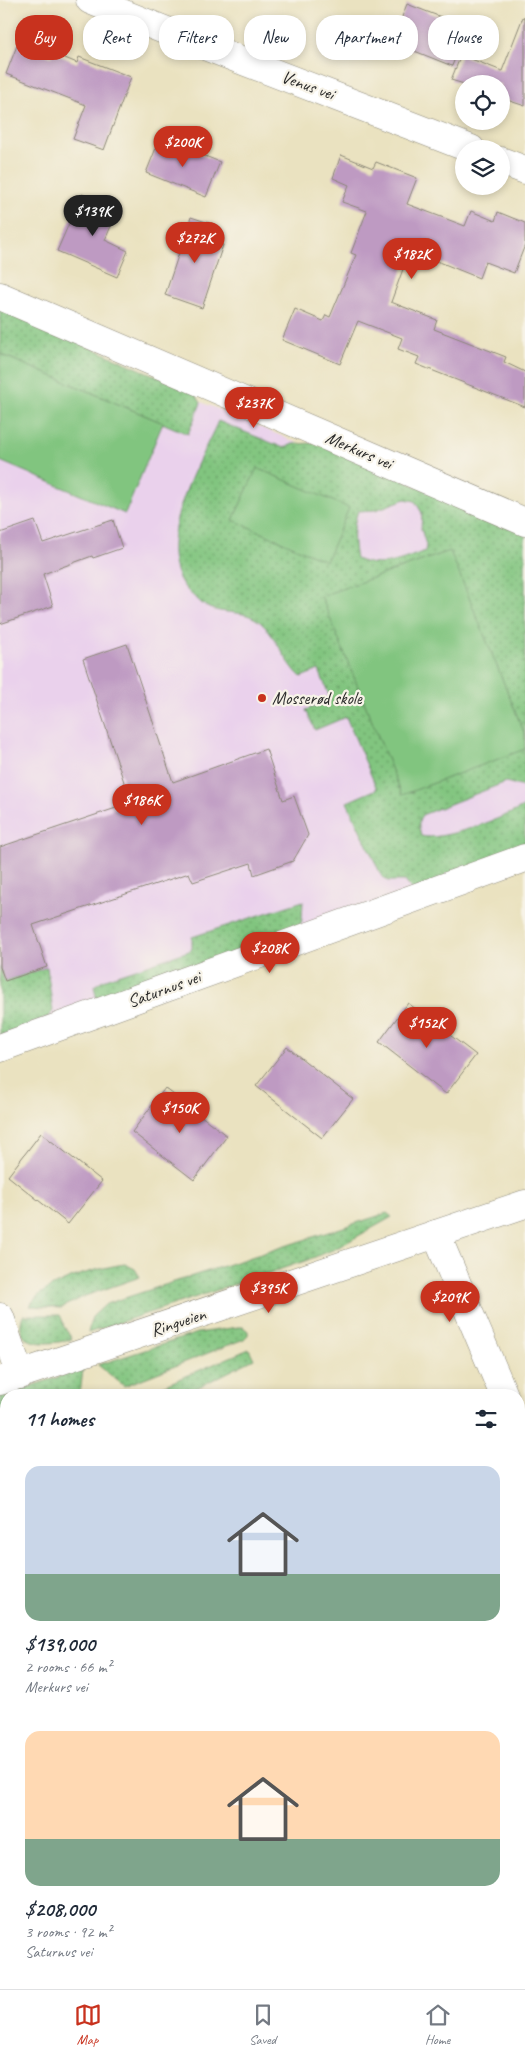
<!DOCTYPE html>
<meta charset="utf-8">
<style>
:root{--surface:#fff;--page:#f6f6f7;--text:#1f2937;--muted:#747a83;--line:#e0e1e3;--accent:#c8321e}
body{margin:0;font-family:Caveat,sans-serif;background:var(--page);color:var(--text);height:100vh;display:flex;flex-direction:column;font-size:19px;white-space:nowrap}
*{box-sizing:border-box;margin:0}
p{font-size:16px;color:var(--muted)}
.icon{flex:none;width:28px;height:28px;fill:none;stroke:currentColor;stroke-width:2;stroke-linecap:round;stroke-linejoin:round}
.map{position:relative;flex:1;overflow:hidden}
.side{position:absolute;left:0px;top:1389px;width:525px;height:601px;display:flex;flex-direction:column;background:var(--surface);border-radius:20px 20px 0 0;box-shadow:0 2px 8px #0003}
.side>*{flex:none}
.hud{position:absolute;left:15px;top:15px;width:495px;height:45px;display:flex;gap:10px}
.controls{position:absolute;left:455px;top:75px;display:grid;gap:10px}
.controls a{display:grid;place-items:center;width:55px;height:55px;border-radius:50%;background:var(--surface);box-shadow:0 2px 8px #0003;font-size:25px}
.price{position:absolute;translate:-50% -42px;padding:0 11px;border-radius:18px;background:var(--accent);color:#fff;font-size:16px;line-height:32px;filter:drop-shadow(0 1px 2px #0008)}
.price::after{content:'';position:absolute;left:50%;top:30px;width:15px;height:11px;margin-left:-8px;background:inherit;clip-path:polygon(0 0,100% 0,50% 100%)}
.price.selected{background:#222;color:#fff}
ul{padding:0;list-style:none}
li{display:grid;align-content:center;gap:10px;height:265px;padding:0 25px}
li span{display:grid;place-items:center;height:155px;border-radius:15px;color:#555}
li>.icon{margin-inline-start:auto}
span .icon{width:90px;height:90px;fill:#fffc;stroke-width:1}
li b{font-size:21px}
h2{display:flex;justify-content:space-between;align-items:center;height:60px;padding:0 25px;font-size:21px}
.pill{padding:0 18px;border-radius:20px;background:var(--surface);box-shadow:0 2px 8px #0003;font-size:18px;line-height:45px}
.pill.selected{background:var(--accent);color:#fff}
.menu{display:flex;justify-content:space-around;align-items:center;height:70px;border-top:1px solid var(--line);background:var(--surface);font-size:14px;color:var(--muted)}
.menu a{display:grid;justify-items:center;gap:2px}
.menu .selected{color:var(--accent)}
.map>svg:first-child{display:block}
</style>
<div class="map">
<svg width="525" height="1989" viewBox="0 0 525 1989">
<defs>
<pattern id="grass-dots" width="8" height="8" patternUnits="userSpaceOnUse" patternTransform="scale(1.25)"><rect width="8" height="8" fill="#81c57f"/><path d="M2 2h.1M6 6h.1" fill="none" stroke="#6aa068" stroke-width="1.8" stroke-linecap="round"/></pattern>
<pattern id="forest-crowns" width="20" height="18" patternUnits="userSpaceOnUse" patternTransform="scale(1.25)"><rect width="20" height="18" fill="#68aa6e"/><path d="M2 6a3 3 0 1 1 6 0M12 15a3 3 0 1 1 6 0" fill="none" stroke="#568b5b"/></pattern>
</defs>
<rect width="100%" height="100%" fill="#f7f3e8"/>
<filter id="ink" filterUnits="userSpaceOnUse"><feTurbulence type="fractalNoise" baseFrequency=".02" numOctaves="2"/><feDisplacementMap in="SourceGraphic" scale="10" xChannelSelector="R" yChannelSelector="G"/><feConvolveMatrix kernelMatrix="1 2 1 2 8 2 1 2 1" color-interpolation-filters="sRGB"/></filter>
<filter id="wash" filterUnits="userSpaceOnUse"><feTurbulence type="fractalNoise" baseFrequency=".0096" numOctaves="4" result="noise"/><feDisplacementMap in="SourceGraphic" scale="20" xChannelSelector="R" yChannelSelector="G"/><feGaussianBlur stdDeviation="1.12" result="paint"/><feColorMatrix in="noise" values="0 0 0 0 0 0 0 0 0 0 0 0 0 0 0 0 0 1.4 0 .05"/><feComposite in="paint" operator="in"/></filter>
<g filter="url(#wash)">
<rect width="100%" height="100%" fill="#eae2c0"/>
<path fill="#ead1ec" d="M0,317L525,539V858L0,1048Z"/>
<path fill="url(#grass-dots)" stroke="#567855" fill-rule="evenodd" d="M0,308L195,393L201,403L188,434L0,354Z
M218,421L284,448L293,444L314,443L525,532V791L523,787L506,782L422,815C417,822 419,828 421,836C441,842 506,817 525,806V849L412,890L405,881H388L382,877L347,802L377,789L346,717L315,730L306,710L331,700L319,670L301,677C284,661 277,637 260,622C244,609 226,615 209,608C205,606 200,602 197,599C141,559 197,468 218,421ZM405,499L415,501L422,513L421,529L426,545L425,551C401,560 381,570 356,559C353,543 352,527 358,511L376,510Z
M303,901L302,920L299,929L97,1001L94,986L103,980L189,951L192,949V937Z
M0,967L5,981L47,967L53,1011L48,1017L0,1036Z
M387,1213L392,1217L335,1249L305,1261L88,1333L92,1317L106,1304Z
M125,1264L135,1269L140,1277L85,1296L61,1308L30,1306C40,1283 101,1267 125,1264Z
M23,1315H60L64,1324L63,1325L72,1339C52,1345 11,1349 23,1315Z
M238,1327H243L248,1331V1335L244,1339L124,1386L98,1365L198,1333Z
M249,1349L254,1359L183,1395H142Z
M83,1369L80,1395H6V1424L0,1426V1396Z
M519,1457L525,1471V1528L519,1532Z"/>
<path fill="url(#forest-crowns)" stroke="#4a6a4c" d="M519,1710L525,1715V1989H253L254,1984H519Z"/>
<path fill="#81c57f" stroke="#567855" d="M0,354L163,423L125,514L0,461Z
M257,468L349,508L326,561L233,520Z
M450,551L525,735V749L402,795L321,596Z"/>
<g id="blocks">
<path fill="#be9ac2" d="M407,4L467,27L452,66L392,42Z
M523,17L525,18V106L501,98V84H464L451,80L461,55L502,71Z
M18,43L51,57L53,53L77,63L79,57L131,77L104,150L73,139L86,105L6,74Z
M160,138L220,162L206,197L146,173Z
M341,155L373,168L376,162L417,178L407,204L465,226L471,211L495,221L498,212L525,223V245L514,273L485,262L479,278L410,250L391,302L437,320L434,329L506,357L504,362L525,372V407L416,364L419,357L398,349L402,338L358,321L340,364L282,340L295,309L323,321L326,315L330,317L356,255L351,253L367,211L342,202L349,185L333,178Z
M82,194L118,210L105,240L128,251L117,277L57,251Z
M191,217L215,225L210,241L223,245L202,308L165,295Z
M113,520L122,548L93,558L92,556L43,574L53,606L0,624V533L35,521L43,543Z
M127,644L173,782L266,749L283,800L294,796L308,835L293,861L254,875L251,863L193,882L189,873L33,925L47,967L5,981L0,967V847L131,803L83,659Z
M408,1003L476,1055L446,1094L379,1042Z
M287,1047L353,1099L322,1138L256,1086Z
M165,1088L227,1136L194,1180L132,1132Z
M41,1133L102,1181L68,1224L8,1176Z"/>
</g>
</g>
<g filter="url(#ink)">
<use href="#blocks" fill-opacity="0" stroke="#8a8676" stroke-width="1"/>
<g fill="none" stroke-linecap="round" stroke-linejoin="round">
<defs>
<path id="street" d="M90,0C216,52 344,99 471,149
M501,161L525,170
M0,296L525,522
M0,1048L525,858
M436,1234L504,1395
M0,1317L20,1375
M519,1428L525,1442
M519,1544L525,1541
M0,1789H6
M0,1901L6,1898
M44,1984L45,1989
M147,1984L148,1989"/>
<path id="secondary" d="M0,1381L525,1204"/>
</defs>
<use href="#street" stroke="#8a8676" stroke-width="29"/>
<use href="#secondary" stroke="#8a8676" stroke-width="29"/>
<use href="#street" stroke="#fff" stroke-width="28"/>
<use href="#secondary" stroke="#fff" stroke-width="28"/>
</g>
</g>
<circle fill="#c8321e" stroke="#f7f3e8" stroke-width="2" cx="262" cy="698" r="5"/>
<g text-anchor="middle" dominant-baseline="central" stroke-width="4.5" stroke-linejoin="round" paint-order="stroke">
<g font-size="18" fill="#2b2b2b" stroke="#f7f3e8">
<text transform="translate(308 85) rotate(20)">Venus vei</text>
<text transform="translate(359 450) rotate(23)">Merkurs vei</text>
<text transform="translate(164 989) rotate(-20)">Saturnus vei</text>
<text transform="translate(178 1322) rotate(-18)">Ringveien</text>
</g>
<g font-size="18" fill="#2b2b2b" stroke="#f7f3e8" text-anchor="start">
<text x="272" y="698">Mosserød skole</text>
</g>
</g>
</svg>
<div class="controls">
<a><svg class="icon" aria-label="locate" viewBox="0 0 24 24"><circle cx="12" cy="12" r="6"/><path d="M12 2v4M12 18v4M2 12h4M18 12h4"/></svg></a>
<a><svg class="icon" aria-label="layers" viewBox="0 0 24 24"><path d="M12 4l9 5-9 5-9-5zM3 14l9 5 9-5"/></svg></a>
</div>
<b class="price" style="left:183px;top:168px">$200K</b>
<b class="price selected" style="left:93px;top:237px">$139K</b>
<b class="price" style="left:195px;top:264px">$272K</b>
<b class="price" style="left:412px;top:280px">$182K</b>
<b class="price" style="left:254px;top:429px">$237K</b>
<b class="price" style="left:142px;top:826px">$186K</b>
<b class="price" style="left:270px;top:974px">$208K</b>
<b class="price" style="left:427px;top:1049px">$152K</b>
<b class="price" style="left:180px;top:1134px">$150K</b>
<b class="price" style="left:269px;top:1314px">$395K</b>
<b class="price" style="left:450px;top:1323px">$209K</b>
<div class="hud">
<a class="pill selected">Buy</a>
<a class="pill">Rent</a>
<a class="pill">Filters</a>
<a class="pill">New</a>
<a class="pill">Apartment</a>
<a class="pill">House</a>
</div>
<section class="side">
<h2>11 homes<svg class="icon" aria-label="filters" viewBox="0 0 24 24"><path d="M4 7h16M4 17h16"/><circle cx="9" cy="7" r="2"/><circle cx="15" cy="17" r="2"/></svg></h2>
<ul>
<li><span style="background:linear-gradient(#c9d6e8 70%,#7fa58c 0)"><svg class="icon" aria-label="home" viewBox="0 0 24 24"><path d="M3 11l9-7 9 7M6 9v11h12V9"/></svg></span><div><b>$139,000</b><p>2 rooms · 66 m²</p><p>Merkurs vei</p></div></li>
<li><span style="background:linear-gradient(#ffd9b3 70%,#7fa58c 0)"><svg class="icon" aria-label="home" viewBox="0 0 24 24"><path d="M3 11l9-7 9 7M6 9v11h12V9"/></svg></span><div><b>$208,000</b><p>3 rooms · 92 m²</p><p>Saturnus vei</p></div></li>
</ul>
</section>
</div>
<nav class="menu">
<a class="selected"><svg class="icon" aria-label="map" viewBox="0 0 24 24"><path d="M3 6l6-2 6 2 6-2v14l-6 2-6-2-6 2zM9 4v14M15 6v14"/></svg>Map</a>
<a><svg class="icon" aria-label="saved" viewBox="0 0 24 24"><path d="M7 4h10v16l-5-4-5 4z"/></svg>Saved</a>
<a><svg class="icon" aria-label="home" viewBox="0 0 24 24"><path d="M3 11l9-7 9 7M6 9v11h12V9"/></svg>Home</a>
</nav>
